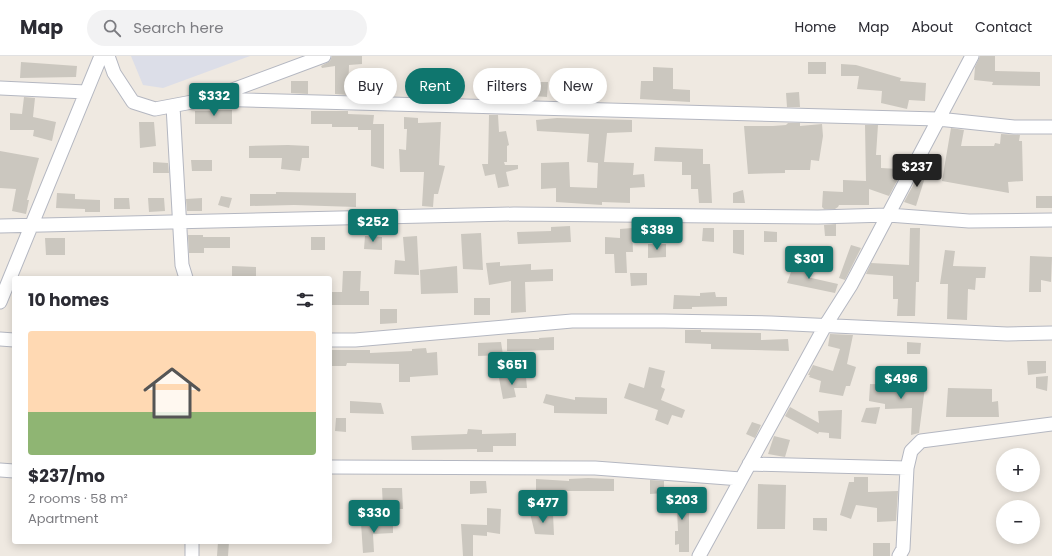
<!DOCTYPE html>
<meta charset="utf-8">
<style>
:root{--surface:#fff;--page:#f2f2f3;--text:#2b2b33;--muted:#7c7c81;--line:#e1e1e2;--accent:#0f766e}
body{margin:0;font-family:Poppins,sans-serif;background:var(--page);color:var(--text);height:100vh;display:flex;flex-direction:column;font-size:15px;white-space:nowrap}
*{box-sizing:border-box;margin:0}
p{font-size:13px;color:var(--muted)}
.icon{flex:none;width:22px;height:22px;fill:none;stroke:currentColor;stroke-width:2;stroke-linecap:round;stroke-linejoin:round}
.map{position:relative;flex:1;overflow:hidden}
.details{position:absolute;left:12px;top:220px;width:320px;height:268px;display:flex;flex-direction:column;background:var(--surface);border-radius:4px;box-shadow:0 2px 10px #0003}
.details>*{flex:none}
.top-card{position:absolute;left:344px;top:12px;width:380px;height:36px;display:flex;gap:8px}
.tools{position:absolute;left:996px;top:392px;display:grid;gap:8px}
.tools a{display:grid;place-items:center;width:44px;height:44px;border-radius:50%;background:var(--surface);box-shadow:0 2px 10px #0003;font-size:20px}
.price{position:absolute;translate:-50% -34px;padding:0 9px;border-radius:4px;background:var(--accent);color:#fff;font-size:13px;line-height:26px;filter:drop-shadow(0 1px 2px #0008)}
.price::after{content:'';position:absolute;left:50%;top:24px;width:12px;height:9px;margin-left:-6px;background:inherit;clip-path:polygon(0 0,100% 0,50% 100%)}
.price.current{background:#222;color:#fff}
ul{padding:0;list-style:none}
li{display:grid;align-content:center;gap:8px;height:212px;padding:0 16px}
li span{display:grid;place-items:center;height:124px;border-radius:4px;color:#555}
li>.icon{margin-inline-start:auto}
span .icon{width:72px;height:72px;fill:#fffc;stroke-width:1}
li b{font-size:17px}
h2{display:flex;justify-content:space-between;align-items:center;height:48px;padding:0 16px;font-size:17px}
.tag{padding:0 14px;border-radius:18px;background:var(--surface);box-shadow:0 2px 10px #0003;font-size:14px;line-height:36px}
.tag.current{background:var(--accent);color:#fff}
header{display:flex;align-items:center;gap:24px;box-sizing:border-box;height:56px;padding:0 20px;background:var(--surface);border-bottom:1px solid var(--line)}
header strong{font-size:19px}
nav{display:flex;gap:22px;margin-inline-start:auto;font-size:14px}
.search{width:280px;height:36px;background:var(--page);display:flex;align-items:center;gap:10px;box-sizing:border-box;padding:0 14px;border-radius:22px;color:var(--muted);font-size:15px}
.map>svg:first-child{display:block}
</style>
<header>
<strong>Map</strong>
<div class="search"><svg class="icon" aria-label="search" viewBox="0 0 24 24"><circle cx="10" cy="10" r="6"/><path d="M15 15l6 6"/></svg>Search here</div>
<nav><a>Home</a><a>Map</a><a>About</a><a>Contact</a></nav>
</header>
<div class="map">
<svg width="1052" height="500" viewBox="0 0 1052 500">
<rect width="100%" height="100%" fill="#efe9e1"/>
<path fill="#dcdee8" d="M131,0H250L163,32L143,29Z"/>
<path fill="#cbc7bf" d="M332,0H362V8L349,9L348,39L335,38V10L322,12L321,10L330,5Z
M980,0H995V15L1040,16V30L992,29L993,26L974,24L975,11Z
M21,6L77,10L76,21L20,22Z
M808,6H826V18H808Z
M841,8L856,9L901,22L900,25L926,27L925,45L909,44L907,53L881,47L882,35L857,33L859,20H841Z
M653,11L673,12V33L690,34V46L640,43L641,25H653Z
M460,23V38L413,39V25Z
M291,25H308V38L291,37Z
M533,26H548L547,41L533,40Z
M598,27L599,40H585L584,28Z
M799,36L800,51H787L786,37Z
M24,41L35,42L33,61L56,66L52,85L33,80L34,74H10V57L22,58Z
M216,54H232V68H195V55H216Z
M311,55H348V58L374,59L373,68H384V113L371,110V74H358V71H332V68H311Z
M489,59H498L499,76L506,75L509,89L507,90V106H504L505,109H518V113L506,116L509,130L498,132L495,118L485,120L482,108H488Z
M404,61L418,62V67L441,66L439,109L445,110L438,138H434L433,151L422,150L424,116H400L399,93L406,94L407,73H404Z
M557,62L632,64V76L607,77L604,106L634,107L633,119L644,118L645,131L630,132V147L602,146V149L556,146V132L541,133V107L569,106L570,131L597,132L598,107L587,106L589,78L537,75L536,64Z
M139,66H154L156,90L140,92Z
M788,67H800V70L822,68L823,80L819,105L811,104L810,114H785V117L748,118L744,70H773L786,69Z
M865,69H878L876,99H881V112L899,113L903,104L907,106L889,140L869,133V149H839L838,151L835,153H824L822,151L823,135L843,136V124L866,125Z
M951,72L964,74L961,90H994L995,87L1000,88L1001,78L1020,79L1019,85H1022L1023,125L1008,126L1009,137L942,125Z
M288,89L309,90V102H302L300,115L281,113L282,102H249V90Z
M655,91L703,93V108H710L712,147H699L698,133H691V119H682V106L654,105Z
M0,95L39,102L27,144H29L26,158L12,155L16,133L0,132Z
M191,104H212V115H192Z
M153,106L168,107L169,117H153Z
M923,111L928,112L916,150L904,146Z
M743,134L745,147H733V137Z
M276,136L356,137V151L294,149L250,150V138H276Z
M57,137L75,138V143L100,144V156H85V153L56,152Z
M221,140L232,142L229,152L218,149Z
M1036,140H1052V152H1036Z
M114,142H129L130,153H114Z
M148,142H164L165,155L149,156Z
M202,142V155H187L186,143Z
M836,168V180H825L824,169Z
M570,170L571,186L518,188L517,176L551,175V171Z
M632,172L633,196H626L627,217H615L614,198H605V181L620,182V173Z
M703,172H714V186L702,185Z
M910,172H920L919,226H916L915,260H897L898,243H893V220L866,218L871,207L909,209Z
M733,174H744V199L733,197Z
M764,175L777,176V186H764Z
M481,177L483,214L463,213L461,178Z
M188,179H203V181H230V192H204V197H189Z
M365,180L382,181V194L364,193Z
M417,180L419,219L394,218L395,204L405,205L403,181Z
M311,181H325V194H311Z
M45,182H65V199H46Z
M648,188H666V201L648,202Z
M851,189L861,192L845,224L839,222Z
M945,194L955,195L953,210L986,211L985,222H976L975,234L968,233L967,264L947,263L948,228H940Z
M1030,200L1052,201L1051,226L1041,224V236H1029Z
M500,206V210L531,208V214L553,213V225L525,226L526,256L511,257V225L489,229L486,207Z
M794,208L809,213L807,221L838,228L835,237L787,227Z
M232,210L256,211V222H232Z
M457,210L458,237L421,238L420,214Z
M343,215H361L360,235H369V249H332L331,236H342Z
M630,217H647V229L631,230Z
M715,236L716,241H727V250L692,251V253H673L674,239L700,240V237Z
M474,242H490V259H474Z
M380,253H397V267L380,268Z
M685,274H701V276L761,277V284L788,283L789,295L711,293V288L685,287Z
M830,278L853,279L847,308L856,311L850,330H846L843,340L819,336L821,325L809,321L810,319H808L813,309L833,315L840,293L828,290Z
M554,281V294L507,295V283H539V282Z
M501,286L503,299L478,300V287Z
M907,286L921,287L920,298H907Z
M426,292L427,297L437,296L438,319L410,321V326H399V308L347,307L346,310H330V294H370V297L412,295V293Z
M1027,305H1046V317L1028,319Z
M649,311L665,315L661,331L665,333L661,344L685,354L682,362L672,359L668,369L655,364L658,354L624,342L629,327L644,332Z
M1048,320L1047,335L1036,332V321Z
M526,321L527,332H514L516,341L503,343L499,322Z
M870,328L915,329V330L925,331L919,377L911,379L912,352L885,353V348L869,345Z
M948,332L992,333V346L998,345L999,361H946Z
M546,338L575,344V341L607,342V358L554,357V350L543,347Z
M350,345L381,347L384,358L350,357Z
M790,351L819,367L818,355L842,354L841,383L829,382V377L819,376L818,378L785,360Z
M880,351L876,368L861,366L866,352Z
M336,362H346V376L335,375Z
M752,366L761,369L755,382L746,378Z
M468,373L482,374V378L516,377V390H493V396H477V393L412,394L411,380L467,378Z
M774,380L790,384L785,401L768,398Z
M854,421H868V436L898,435L896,465L877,466V452L856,449L851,463L840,459L849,426H854Z
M588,422L614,423V435H536V423L569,425V423Z
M650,424L664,425V437L650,438Z
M470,425H486L487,437L470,438Z
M758,428L786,429L785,473H757Z
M382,432H402L403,453H383Z
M689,440V496H679V488L675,489V475H678L677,453L669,454L668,441Z
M487,452L501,453L500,478L487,476V480L473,479V500H463L461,468L487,469Z
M530,457L553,458L554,479L535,478Z
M813,462H827V475L813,474Z
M393,466V477L373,478L374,496L363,497L361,467Z
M218,486H229L228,500H217Z
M873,487H890V500H873Z"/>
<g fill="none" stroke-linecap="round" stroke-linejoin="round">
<defs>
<path id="street" d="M108,0L114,17L133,46L155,53L208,43L324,0
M0,32L86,36
M208,43L938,63L1014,71H1052
M173,50L182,209L186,222
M0,170L514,158L818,161L888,159L969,165L1052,164
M0,246L101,0
M0,283L14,284
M330,284H355L572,265H664L771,267L1007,278L1052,277
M749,408L907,412
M330,411L595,412L741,423
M0,414L14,415
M192,486V500
M699,500L825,270L851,229L972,0
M899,500L903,493L907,412L911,395L921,385L1052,368"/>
</defs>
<use href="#street" stroke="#b4b7c1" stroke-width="15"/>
<use href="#street" stroke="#fff" stroke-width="13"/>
</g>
</svg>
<div class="tools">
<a>+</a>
<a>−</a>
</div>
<b class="price" style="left:214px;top:61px">$332</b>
<b class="price current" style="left:917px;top:132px">$237</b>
<b class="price" style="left:373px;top:187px">$252</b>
<b class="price" style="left:657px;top:195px">$389</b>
<b class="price" style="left:809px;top:224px">$301</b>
<b class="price" style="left:512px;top:330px">$651</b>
<b class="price" style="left:901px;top:344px">$496</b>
<b class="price" style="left:682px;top:465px">$203</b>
<b class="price" style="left:543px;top:468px">$477</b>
<b class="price" style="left:374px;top:478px">$330</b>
<div class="top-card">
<a class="tag">Buy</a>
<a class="tag current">Rent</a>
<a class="tag">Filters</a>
<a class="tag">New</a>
</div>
<section class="details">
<h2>10 homes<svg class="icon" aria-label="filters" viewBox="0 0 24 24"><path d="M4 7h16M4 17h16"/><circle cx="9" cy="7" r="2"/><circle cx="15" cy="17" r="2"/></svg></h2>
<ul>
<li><span style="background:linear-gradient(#ffd9b3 65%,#8fb573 0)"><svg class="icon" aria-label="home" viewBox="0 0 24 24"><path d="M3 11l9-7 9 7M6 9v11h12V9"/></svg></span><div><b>$237/mo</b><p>2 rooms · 58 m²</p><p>Apartment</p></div></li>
</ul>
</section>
</div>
